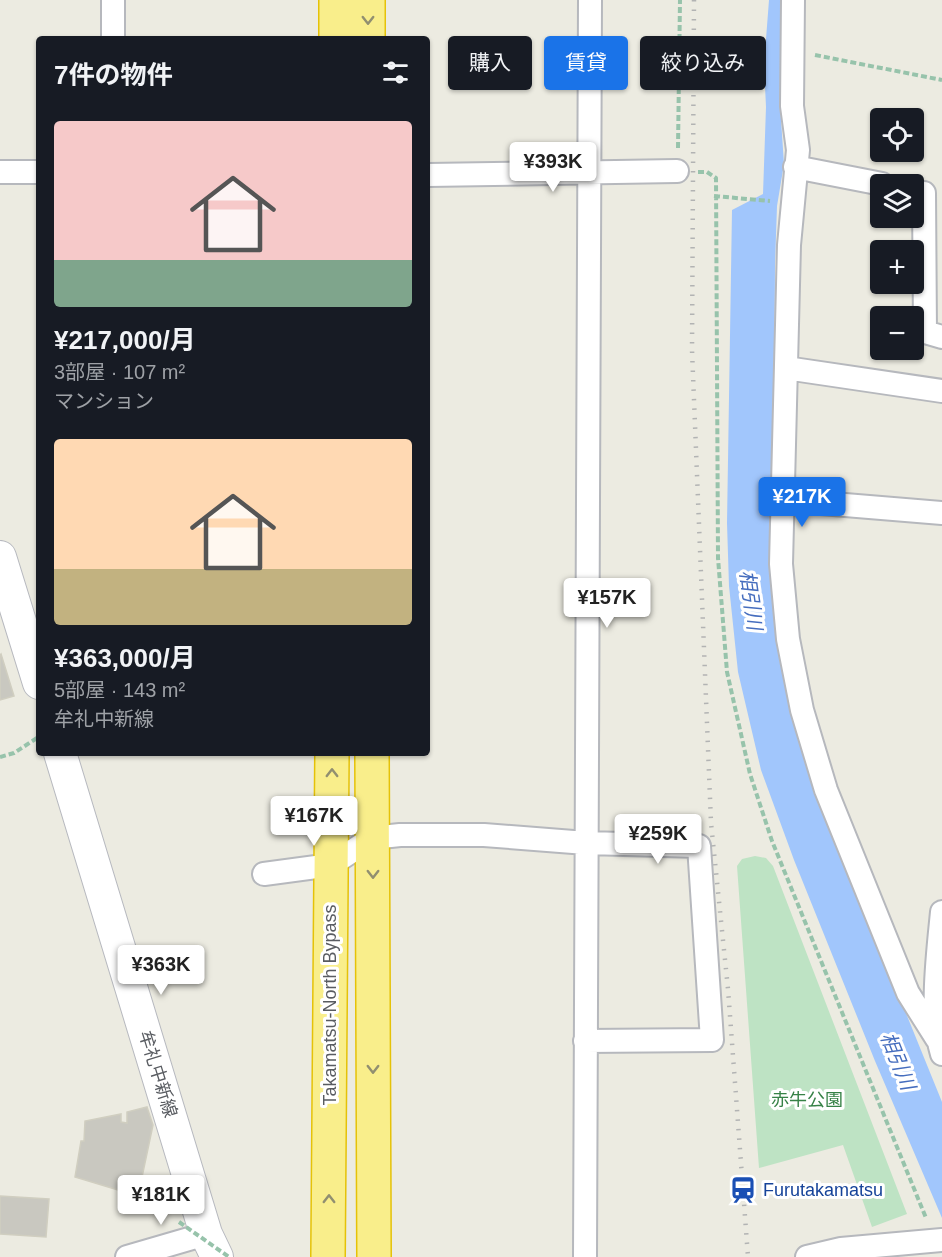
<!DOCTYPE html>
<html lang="ja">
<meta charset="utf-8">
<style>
:root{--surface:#171b24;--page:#242831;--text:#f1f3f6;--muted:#9ea1a6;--accent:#1a73e8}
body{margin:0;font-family:Arial,"Noto Sans JP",sans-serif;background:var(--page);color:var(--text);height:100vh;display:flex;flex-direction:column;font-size:22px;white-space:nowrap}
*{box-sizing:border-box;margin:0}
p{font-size:20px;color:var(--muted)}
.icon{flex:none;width:33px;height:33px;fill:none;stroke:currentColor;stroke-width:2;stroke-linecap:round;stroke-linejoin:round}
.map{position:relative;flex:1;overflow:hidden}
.side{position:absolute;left:36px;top:36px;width:394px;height:720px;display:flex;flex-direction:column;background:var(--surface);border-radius:6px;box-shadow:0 2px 4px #0004}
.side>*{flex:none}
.hud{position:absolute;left:448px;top:36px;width:404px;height:54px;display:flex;gap:12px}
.controls{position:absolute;left:870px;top:108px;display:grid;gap:12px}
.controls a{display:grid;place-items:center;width:54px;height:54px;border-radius:6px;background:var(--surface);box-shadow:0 2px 4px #0004;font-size:30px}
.price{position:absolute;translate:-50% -51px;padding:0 14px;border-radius:6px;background:#fff;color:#222;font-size:20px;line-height:39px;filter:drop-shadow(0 2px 3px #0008)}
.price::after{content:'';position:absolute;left:50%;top:36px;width:18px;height:14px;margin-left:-9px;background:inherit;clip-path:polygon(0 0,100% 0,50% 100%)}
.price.on{background:var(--accent);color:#fff}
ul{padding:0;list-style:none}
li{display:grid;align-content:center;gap:12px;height:318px;padding:0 18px}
li span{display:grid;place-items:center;height:186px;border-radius:6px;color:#555}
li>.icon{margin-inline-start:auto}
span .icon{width:108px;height:108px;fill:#fffc;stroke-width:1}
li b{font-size:26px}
h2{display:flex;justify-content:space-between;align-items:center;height:72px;padding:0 18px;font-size:26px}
.chip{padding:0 21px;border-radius:6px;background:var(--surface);box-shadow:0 2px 4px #0004;font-size:21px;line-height:54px}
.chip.on{background:var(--accent);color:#fff}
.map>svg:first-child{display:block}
</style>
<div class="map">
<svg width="942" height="1257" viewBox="0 0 942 1257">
<rect width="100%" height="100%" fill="#ecebe1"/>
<path fill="#bee3c4" d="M755,856L766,858L773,866L907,1214L872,1227L843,1145L759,1168L737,866L742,859Z"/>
<path fill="#a1c6fc" d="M769,0H783L780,105L784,164L777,206L775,265L773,564L869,922L942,1102V1218L875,1061L794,860L761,770L738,672L729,586L727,523L732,210L763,194L766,107L764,65Z"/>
<path fill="#c9c8c0" stroke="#d0cec0" stroke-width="1.5" d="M1,654L14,696L0,700V655Z
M147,1107L153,1125L138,1196L75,1177L81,1141H84L85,1121L121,1114V1122L127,1123V1112Z
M0,1196L49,1199L46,1237L0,1234Z"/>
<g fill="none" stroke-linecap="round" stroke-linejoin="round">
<defs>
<path id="street" d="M793,0L792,106L798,150L789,245L781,564L788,639L802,710L826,790L908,993L937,1039
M113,39V0
M795,167L882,184
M0,172H39
M428,175L677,171
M924,193L925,332L942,337
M786,368L942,391
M821,503L942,513
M264,874L331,865L372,838L400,835H484L586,843L699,846L712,1040L585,1041
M942,912C938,953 930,1016 942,1054
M127,1257L206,1234
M585,1257L590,0
M807,1257L841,1249L942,1240"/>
<path id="secondary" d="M0,557L39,683
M60,753L206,1234L217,1257"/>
<path id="highway" d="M336,39V0
M368,39V0
M372,753L374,1257
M328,1257L332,753"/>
</defs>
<use href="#street" stroke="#b6b8bd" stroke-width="26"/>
<use href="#secondary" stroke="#b7b9bf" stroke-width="34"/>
<use href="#highway" stroke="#e5c208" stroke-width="36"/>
<path stroke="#97c3ab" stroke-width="4" stroke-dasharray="6 3" stroke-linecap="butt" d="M815,55L942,80
M678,148L680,0
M698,172H707L716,178L718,558L727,672L750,774L772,841L926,1218
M714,196L770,201
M0,757L14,753L37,738"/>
<use href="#street" stroke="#fff" stroke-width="22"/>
<use href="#secondary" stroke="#fff" stroke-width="32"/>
<use href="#highway" stroke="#f9ee8b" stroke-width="33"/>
<path stroke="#b2b3b3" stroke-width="4.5" stroke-dasharray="1.5 8" stroke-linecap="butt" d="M694,0L692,350L711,823L728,989L748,1257"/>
<path stroke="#97c3ab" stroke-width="4" stroke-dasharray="6 3" stroke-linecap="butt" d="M179,1222L229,1257"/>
</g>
<defs><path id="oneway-chevron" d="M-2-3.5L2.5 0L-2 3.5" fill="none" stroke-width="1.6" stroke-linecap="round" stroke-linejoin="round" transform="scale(1.5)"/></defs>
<g stroke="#918f70">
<use href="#oneway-chevron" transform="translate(368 20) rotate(90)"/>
<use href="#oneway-chevron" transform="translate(332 773) rotate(-90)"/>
<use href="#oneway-chevron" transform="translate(373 874) rotate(90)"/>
<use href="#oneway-chevron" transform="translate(373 1069) rotate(90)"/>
<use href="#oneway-chevron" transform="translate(329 1199) rotate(-90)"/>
</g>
<defs>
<symbol id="station-bare" viewBox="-9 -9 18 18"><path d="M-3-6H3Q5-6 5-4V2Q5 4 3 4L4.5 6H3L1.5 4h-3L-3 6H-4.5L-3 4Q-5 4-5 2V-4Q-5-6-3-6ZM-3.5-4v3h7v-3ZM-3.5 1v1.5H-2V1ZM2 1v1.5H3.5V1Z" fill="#1a4fb4" stroke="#fff" stroke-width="2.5" paint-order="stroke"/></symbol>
</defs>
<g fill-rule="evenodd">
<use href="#station-bare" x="724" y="1171" width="38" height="38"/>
</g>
<g text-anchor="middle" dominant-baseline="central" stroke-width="6" stroke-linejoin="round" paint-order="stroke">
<g font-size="18" fill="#595c61" stroke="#fff">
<text transform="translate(330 1005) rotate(-90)">Takamatsu-North Bypass</text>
<text transform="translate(158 1074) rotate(73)">牟礼中新線</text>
</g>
<g font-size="18" fill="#378247" stroke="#fff">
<text x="807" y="1100">赤牛公園</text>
</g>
<g font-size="18" fill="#164399" stroke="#fff" text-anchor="start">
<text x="763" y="1190">Furutakamatsu</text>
</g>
<g font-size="20" font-style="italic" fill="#456dbe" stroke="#fff">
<text transform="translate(751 600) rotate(82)">相引川</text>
<text transform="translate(898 1061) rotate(68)">相引川</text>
</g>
</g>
</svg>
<div class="controls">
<a><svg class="icon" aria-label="locate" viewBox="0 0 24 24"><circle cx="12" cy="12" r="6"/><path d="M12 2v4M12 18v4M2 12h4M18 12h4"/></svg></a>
<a><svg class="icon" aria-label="layers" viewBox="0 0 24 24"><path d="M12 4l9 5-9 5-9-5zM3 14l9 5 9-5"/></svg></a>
<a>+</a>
<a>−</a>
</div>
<b class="price" style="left:553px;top:193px">¥393K</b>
<b class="price on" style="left:802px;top:528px">¥217K</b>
<b class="price" style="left:607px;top:629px">¥157K</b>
<b class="price" style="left:314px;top:847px">¥167K</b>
<b class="price" style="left:658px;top:865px">¥259K</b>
<b class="price" style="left:161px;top:996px">¥363K</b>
<b class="price" style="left:161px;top:1226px">¥181K</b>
<div class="hud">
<a class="chip">購入</a>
<a class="chip on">賃貸</a>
<a class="chip">絞り込み</a>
</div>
<section class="side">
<h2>7件の物件<svg class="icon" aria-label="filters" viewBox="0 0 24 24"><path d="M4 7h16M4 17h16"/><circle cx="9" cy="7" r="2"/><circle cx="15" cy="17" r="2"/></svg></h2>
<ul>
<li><span style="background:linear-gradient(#f6c9c9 75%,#7fa58c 0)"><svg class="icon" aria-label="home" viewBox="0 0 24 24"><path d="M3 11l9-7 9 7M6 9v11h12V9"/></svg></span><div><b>¥217,000/月</b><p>3部屋 · 107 m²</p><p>マンション</p></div></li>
<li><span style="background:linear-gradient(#ffd9b3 70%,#c2b280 0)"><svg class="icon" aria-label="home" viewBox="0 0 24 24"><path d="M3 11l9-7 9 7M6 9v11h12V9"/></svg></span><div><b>¥363,000/月</b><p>5部屋 · 143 m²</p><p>牟礼中新線</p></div></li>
</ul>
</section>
</div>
